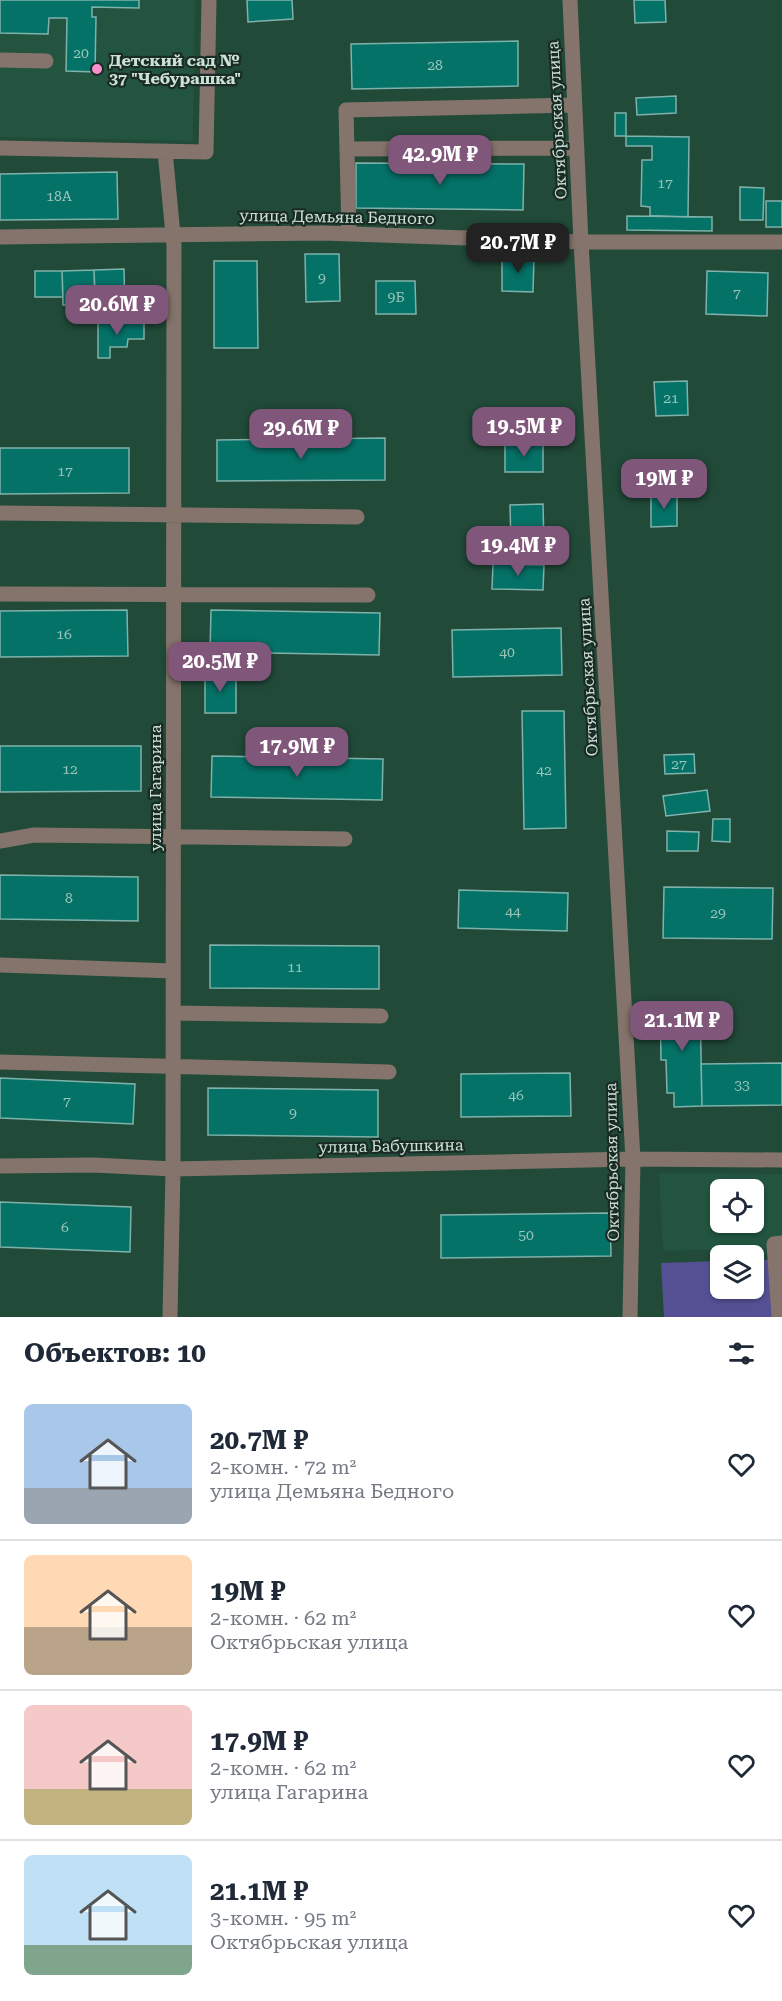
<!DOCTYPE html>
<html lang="ru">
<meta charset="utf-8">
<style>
:root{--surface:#fff;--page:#f2f2f3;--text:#1f2937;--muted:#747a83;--line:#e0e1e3;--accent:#80577a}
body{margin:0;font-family:"Roboto Serif",serif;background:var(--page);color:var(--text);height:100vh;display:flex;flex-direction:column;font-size:22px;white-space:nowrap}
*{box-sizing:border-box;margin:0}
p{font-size:20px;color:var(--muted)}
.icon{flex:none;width:33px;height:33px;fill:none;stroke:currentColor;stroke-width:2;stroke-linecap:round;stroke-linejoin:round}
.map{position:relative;height:1317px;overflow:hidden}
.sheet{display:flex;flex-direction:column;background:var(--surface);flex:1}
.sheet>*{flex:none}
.tools{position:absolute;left:710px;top:1179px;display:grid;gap:12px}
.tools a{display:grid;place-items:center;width:54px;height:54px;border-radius:9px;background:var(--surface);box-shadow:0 2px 4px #0004;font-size:30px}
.price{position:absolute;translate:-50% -51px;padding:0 14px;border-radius:12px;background:var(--accent);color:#fff;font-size:20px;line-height:39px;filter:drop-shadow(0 2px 3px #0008)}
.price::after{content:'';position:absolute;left:50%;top:36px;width:18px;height:14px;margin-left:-9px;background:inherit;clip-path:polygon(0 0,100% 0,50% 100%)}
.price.active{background:#222;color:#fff}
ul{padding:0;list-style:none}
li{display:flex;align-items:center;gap:18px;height:150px;padding:0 24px}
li+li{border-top:2px solid var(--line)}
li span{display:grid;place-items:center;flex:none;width:168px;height:120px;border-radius:9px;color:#555}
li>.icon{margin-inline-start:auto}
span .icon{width:72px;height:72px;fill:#fffc;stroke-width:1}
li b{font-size:26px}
h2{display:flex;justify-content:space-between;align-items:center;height:72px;padding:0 24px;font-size:26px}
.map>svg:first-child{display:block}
</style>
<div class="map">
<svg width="782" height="1317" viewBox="0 0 782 1317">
<rect width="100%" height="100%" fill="#214a39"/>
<path fill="#225440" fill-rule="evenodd" d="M0,0H195L193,141L0,137Z
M659,1173L782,1174V1248L663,1251ZM720,1190H753V1222H720Z"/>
<path fill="#555094" d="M753,1260H782V1317H664L661,1263L720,1261V1288H753Z"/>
<path fill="#057268" stroke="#7fb2aa" stroke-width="1.5" d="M0,0H139V8L92,7V17H96L95,72L66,71L67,18H49L48,34L0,33Z
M247,0H292L293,19L248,22Z
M634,0H665L666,22L635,23Z
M518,41V86L352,89L351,44Z
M676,96V113L637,115L636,98Z
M615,113H626V136H615Z
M626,136L689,137L688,217L650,216V207L641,206L642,160H652V146H626Z
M356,163L524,164L523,210L356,208Z
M117,172L118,219L0,220V174Z
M740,187L764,188L763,220H740Z
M766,201H782V227H766Z
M627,216L712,217V231L627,230Z
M305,254H339L340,301L306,302Z
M502,256L534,257L533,292L502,291Z
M214,261H257L258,348H214Z
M124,269L125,313H95L94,270Z
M94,270L95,292H82V305H63L62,271Z
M35,271H62L63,297H35Z
M707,271L768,273L767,316L706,314Z
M376,281H415L416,314H376Z
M98,322H144V339H128L127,347H110V358H98Z
M687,381L688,415L656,416L654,382Z
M385,438V480L217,481V440Z
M543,443V472H505V444Z
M0,448H129V493L0,494Z
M651,493H677V526L651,527Z
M543,504L544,546H511L510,505Z
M493,564L544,565L543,590L492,589Z
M127,610L128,656L0,657V611Z
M211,610L380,613L379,655L210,652Z
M561,628L562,675L453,677L452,630Z
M205,673H236V713H205Z
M522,711H564L566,828L524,829Z
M0,746H141V791L0,792Z
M694,754L695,773L665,774L664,755Z
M212,756L383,759L382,800L211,797Z
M707,790L710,811L666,816L663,796Z
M713,819H730V842L712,841Z
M667,831L699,832L698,851H667Z
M0,875L138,877V921L0,919Z
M664,887L773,888L772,939L663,938Z
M459,890L568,893L567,931L458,928Z
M210,945L379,946V989L210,988Z
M700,1002L702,1106L674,1107V1093H667L666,1060H661L660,1003Z
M782,1063V1105L702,1106L701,1064Z
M570,1073L571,1116L461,1117V1074Z
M0,1078L135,1084L133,1124L0,1118Z
M208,1088L378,1090V1137L208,1135Z
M0,1202L131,1207L130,1252L0,1247Z
M610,1213L611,1256L441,1258V1215Z"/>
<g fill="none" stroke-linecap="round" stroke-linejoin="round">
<path stroke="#85746c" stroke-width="15" d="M570,0L581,242L633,1159L630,1317
M0,60L46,61
M0,148L206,152L209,0
M347,149L577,148
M165,151L174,245L173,1169L170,1317
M349,234L346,110L574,105
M0,237L323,233L581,242H782
M0,513L357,517
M0,594L368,595
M0,841L34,835L345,839
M0,965L173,971
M173,1013L381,1016
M0,1062L389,1072
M0,1166L94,1165L173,1169L633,1159L782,1160
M779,1317L774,1244L782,1243"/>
</g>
<circle fill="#f790cd" stroke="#1a2b24" stroke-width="2" cx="97" cy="69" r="6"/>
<g text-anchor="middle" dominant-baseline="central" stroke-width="4.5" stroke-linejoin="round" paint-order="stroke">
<g font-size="14" fill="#9ac5ba">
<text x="81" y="53">20</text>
<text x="435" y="65">28</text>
<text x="665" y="183">17</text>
<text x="59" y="196">18А</text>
<text x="322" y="278">9</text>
<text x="737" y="293">7</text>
<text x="396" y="297">9Б</text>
<text x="671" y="398">21</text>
<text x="65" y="471">17</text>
<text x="64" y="634">16</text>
<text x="507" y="652">40</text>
<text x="679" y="764">27</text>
<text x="70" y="769">12</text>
<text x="544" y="770">42</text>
<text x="69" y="898">8</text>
<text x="513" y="911">44</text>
<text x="718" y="913">29</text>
<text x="295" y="967">11</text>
<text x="742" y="1085">33</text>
<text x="516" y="1095">46</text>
<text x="67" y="1101">7</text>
<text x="293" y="1113">9</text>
<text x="65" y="1227">6</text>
<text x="526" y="1235">50</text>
</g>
<g font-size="16" font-weight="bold" fill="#cbe1d6" stroke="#1a2b24" text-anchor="start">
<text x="109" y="60">Детский сад №<tspan x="109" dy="18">37 "Чебурашка"</tspan></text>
</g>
<g font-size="16" fill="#cbe1d6" stroke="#1a2b24">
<text transform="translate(557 120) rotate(-93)">Октябрьская улица</text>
<text transform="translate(337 217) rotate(1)">улица Демьяна Бедного</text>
<text transform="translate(588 677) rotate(-93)">Октябрьская улица</text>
<text transform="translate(155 788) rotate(-90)">улица Гагарина</text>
<text transform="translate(391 1146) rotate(-1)">улица Бабушкина</text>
<text transform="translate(612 1162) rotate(-91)">Октябрьская улица</text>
</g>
</g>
</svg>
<div class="tools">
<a><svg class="icon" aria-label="locate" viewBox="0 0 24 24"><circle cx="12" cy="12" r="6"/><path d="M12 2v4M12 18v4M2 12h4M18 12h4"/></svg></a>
<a><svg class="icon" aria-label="layers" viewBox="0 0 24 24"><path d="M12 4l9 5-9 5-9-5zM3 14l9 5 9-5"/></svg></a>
</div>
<b class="price" style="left:440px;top:186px">42.9M ₽</b>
<b class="price active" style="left:518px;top:274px">20.7M ₽</b>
<b class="price" style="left:117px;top:336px">20.6M ₽</b>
<b class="price" style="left:524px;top:458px">19.5M ₽</b>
<b class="price" style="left:301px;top:460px">29.6M ₽</b>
<b class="price" style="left:664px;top:510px">19M ₽</b>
<b class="price" style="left:518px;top:577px">19.4M ₽</b>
<b class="price" style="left:220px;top:693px">20.5M ₽</b>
<b class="price" style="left:297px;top:778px">17.9M ₽</b>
<b class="price" style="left:682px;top:1052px">21.1M ₽</b>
</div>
<section class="sheet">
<h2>Объектов: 10<svg class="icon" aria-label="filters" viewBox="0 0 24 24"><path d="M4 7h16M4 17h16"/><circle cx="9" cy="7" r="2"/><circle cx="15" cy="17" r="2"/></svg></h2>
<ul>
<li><span style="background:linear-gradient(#a9c7e8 70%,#9aa5b1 0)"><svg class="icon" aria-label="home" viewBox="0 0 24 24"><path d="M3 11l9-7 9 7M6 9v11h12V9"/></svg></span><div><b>20.7M ₽</b><p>2-комн. · 72 m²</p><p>улица Демьяна Бедного</p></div><svg class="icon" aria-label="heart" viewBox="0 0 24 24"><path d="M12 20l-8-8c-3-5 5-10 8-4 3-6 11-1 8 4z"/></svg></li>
<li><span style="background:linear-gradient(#ffd9b3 60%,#b9a48a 0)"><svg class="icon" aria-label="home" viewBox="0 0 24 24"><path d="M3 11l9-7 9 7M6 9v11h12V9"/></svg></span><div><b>19M ₽</b><p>2-комн. · 62 m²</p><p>Октябрьская улица</p></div><svg class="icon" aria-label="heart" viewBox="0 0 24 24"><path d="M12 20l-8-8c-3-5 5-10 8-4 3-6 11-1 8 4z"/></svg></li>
<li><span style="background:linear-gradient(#f6c9c9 70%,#c2b280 0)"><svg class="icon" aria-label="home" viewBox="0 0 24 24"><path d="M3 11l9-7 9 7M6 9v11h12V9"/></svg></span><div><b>17.9M ₽</b><p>2-комн. · 62 m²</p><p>улица Гагарина</p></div><svg class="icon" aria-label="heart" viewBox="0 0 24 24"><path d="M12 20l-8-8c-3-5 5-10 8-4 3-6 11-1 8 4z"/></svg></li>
<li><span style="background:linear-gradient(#bfe0f5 75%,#7fa58c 0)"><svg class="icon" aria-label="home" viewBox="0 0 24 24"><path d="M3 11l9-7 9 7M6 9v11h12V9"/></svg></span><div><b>21.1M ₽</b><p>3-комн. · 95 m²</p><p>Октябрьская улица</p></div><svg class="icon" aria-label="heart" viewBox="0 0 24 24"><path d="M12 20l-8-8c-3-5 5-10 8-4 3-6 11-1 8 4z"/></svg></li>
</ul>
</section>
